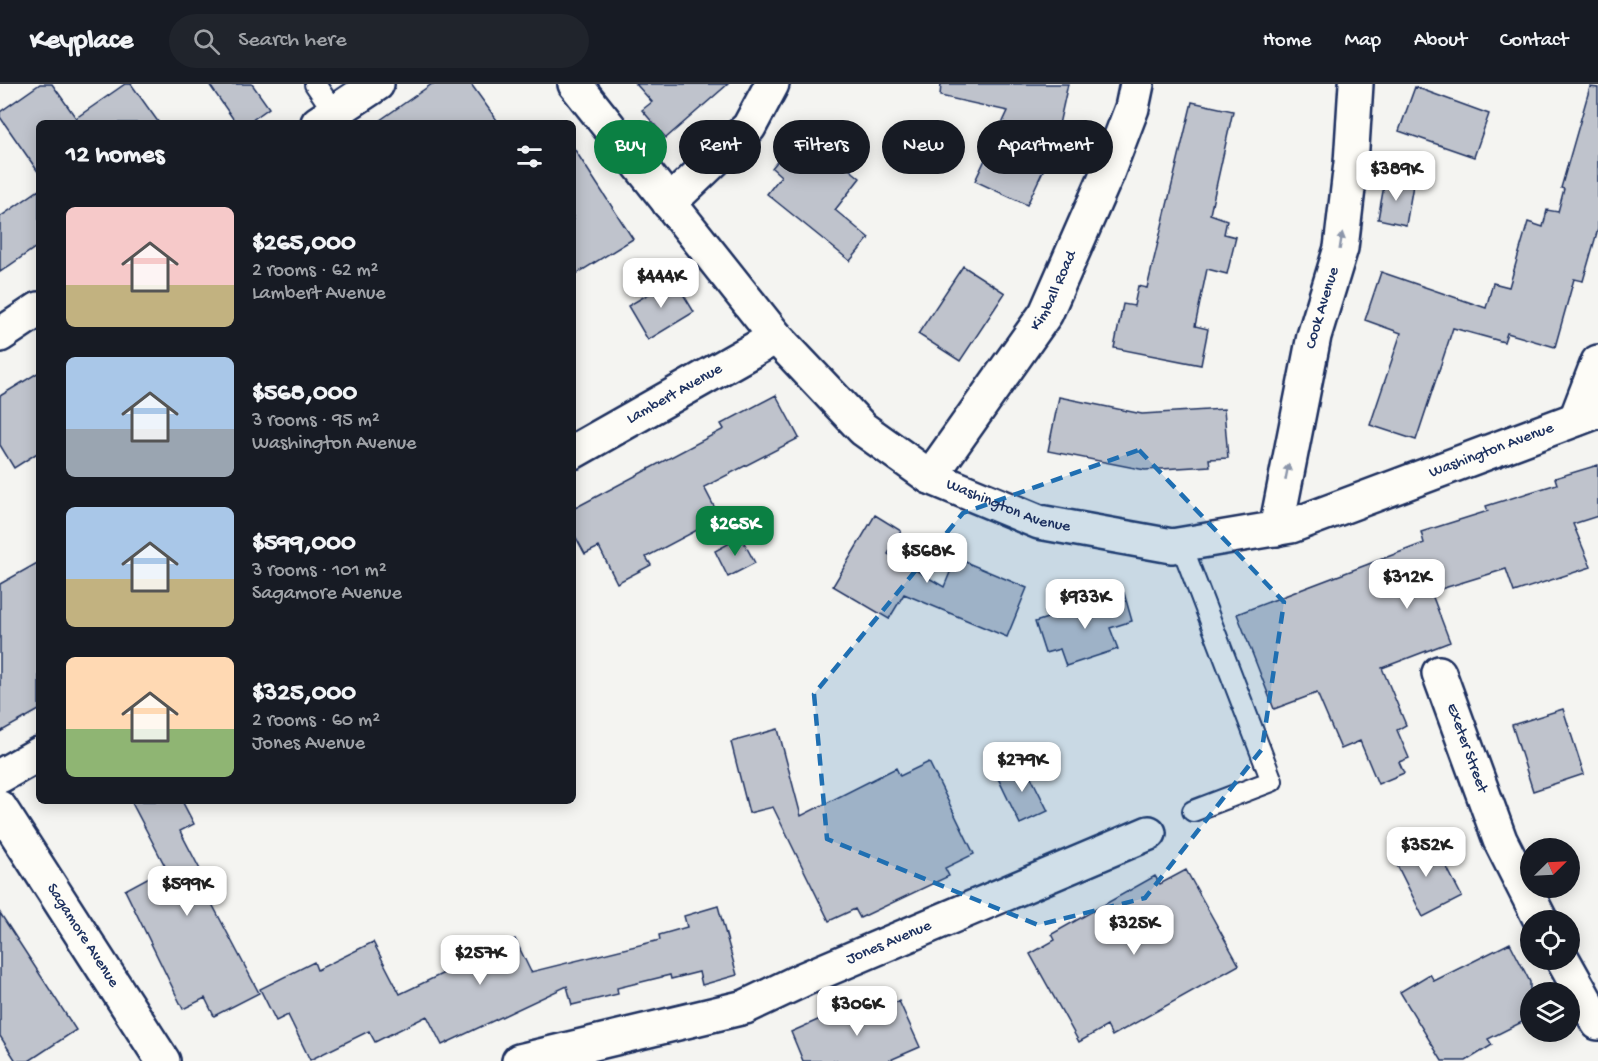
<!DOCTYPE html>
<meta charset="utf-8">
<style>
:root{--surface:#171b24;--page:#20242c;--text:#f1f3f6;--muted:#9ea1a6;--line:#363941;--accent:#0b8043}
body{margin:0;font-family:"Gochi Hand",sans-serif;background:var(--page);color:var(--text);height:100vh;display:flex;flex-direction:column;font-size:22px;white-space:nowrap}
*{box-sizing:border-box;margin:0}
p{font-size:20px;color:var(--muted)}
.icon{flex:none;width:33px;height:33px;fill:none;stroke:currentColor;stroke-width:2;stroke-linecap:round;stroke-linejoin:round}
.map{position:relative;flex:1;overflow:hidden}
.panel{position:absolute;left:36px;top:36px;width:540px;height:684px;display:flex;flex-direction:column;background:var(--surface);border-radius:9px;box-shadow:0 3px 15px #0003}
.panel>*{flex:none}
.top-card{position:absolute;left:594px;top:36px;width:570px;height:54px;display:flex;gap:12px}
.needle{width:39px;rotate:66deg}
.controls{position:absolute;left:1520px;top:754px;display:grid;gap:12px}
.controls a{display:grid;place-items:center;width:60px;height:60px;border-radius:50%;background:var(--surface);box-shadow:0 3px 15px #0003;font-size:30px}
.price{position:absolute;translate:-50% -51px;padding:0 14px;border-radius:12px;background:#fff;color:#222;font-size:20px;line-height:39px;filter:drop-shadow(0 2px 3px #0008)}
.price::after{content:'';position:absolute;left:50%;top:36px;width:18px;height:14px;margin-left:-9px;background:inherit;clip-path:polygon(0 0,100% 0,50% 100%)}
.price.current{background:var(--accent);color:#fff}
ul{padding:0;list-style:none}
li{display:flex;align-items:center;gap:18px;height:150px;padding:0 30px}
li span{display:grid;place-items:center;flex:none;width:168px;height:120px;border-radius:9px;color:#555}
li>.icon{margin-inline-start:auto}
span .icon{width:72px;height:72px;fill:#fffc;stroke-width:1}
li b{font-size:26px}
h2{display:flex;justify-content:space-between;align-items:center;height:72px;padding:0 30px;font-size:26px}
.tag{padding:0 21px;border-radius:27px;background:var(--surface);box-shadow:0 3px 15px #0003;font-size:21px;line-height:54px}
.tag.current{background:var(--accent);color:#fff}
header{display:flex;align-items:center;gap:36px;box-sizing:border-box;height:84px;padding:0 30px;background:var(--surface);border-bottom:2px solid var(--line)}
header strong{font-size:28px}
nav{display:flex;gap:33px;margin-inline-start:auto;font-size:21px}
.search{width:420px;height:54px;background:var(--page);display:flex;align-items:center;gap:15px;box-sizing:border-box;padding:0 21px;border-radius:33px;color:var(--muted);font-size:22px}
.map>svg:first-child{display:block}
</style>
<header>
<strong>Keyplace</strong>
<div class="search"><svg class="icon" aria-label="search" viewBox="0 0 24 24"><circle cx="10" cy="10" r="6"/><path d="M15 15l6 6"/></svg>Search here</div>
<nav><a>Home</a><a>Map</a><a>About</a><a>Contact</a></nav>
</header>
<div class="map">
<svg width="1598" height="977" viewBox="0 0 1598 977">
<rect width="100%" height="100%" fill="#f4f4f1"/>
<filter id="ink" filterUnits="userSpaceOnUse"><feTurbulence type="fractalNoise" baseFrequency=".0167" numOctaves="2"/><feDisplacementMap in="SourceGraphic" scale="12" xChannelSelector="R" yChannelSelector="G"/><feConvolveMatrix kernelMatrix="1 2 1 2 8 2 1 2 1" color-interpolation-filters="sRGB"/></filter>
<g filter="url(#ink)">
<path fill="#bfc3cc" stroke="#1b2f5e" stroke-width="1.5" d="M40,0H52L76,34L125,0H131L159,39H39V89L0,33V28Z
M209,0H252L269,24L248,39H236Z
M432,0H471L499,39H376Z
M636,0H728L666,54L642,26L652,18Z
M941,0H1068L1054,63L1027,121L975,97L1008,27L940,12Z
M1415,3L1489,30L1474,73L1399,47Z
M1590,3L1598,4V145L1583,197L1574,195L1555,263L1507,249L1504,258L1453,244L1416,356L1370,341L1401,249L1365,236L1381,188L1486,224L1493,199L1509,203L1528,138L1543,143L1547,126L1558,128L1564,105L1561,104Z
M1192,18L1233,27L1210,130L1227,136L1224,150L1236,153L1227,190L1207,185L1195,242L1208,245L1201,281L1114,264L1123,220L1134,222L1138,202L1147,204Z
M796,54L831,82L837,75L860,94L835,126L869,154L850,177L767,110L781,92L772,84Z
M573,63L633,155L573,192Z
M1385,96L1413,101L1406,141L1378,135Z
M39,106V161L0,188V133Z
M963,182L1005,209L960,277L918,250Z
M674,195L694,228L648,256L628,222Z
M39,288V368L14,384L0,361V312Z
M776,311L799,354L704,403L720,434L646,473L651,481L617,499L599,463L585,470L573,448V425L724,345L721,340Z
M1059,313L1142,330L1224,325L1228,374L1209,375L1210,382L1145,386L1048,367Z
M1598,381V432L1573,440L1591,483L1514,508L1506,485L1431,508L1450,558L1382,584L1406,641L1397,646L1409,674L1399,678L1404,689L1378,700L1360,657L1341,665L1317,609L1274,625L1237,530L1424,459L1421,448L1488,427L1486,422L1557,400L1555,394Z
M875,431L901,447L888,470L944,503L956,474L1027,504L1007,553L904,510L889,535L833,502Z
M741,453L755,479L728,493L715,467Z
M39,478V626L0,648V500Z
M1124,509L1132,537L1110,544L1118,565L1066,582L1060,565L1045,569L1035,538Z
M1563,625L1584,690L1533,707L1512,641Z
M778,645L801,732L896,684L900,692L929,678L974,770L945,784L949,792L860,834L855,825L829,837L773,723L749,729L731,658Z
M1023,677L1048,727L1020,740L996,690Z
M131,717H182L194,740L180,747L216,816L211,818L259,909L214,932L205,914L183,925L125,806L166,784Z
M1418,756L1428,774L1439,768L1462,813L1423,833L1391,769Z
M1186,786L1239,881L1112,952L1107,942L1079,958L1030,870L1055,856L1052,850L1155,792L1160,800Z
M718,822L737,891L702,901L699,888L671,895L670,891L617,904L618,910L572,921L567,902L442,961L427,932L375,958L369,947L310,976L288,931L276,937L260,905L314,878L317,886L373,858L400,910L515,855L531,888L660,856L659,851L687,843L684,832Z
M0,829L76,946L29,977H16L0,952Z
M1510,859L1530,898V934L1488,955L1492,961L1466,977H1442L1400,908L1430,890L1434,897Z
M899,917L920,963L888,977H803L791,948L847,923L854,937Z"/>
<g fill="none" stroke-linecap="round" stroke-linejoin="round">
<defs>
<path id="lane" d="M315,0L334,28
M1181,460L1272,697L1193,727"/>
<g id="street">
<path d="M318,39L377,0"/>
<path d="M669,119L749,43L772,0"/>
<path d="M0,251L39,225"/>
<path id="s1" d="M573,368L776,253"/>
<path id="s2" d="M930,393L1046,229L1106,92L1132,24L1137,0"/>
<path id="s3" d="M1276,445L1314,252L1341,164L1351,79L1356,0"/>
<path id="s4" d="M1439,589L1500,756L1541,837"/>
<path d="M0,692L39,670"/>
<path d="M1563,876L1598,939"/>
<path id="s5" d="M519,977L745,923L804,895L1149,749"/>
</g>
<g id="secondary">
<path id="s6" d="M575,0L776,253L863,345L930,393L1039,438L1172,462L1291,442L1598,327"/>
<path d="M1576,335L1598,278"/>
<path id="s7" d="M0,724L163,977"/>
</g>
</defs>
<use href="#lane" stroke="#1b2f5e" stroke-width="24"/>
<use href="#street" stroke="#1b2f5e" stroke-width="38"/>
<use href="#secondary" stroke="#1b2f5e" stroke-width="38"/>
<use href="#lane" stroke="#fdfcf7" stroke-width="20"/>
<use href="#street" stroke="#fdfcf7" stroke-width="33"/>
<use href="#secondary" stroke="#fdfcf7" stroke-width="33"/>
</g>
<defs><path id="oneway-solid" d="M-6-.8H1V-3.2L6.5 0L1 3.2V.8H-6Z" transform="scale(1.5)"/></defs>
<g fill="#8c96aa">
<use href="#oneway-solid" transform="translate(1341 157) rotate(-81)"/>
<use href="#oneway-solid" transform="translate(1287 388) rotate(-79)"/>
</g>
</g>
<path fill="#1f6fb2" fill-opacity="0.2" stroke="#1f6fb2" stroke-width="4.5" stroke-dasharray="12 8" stroke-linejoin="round" d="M1139,366L1284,518L1262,665L1145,814L1038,841L827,755L814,610L963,429Z"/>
<g text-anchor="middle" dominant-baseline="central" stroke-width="6" stroke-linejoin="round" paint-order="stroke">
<g font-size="16" fill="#1b2f5e" stroke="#fdfcf7">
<text stroke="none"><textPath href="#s2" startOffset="224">Kimball Road</textPath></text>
<text stroke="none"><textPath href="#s3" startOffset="226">Cook Avenue</textPath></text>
<text stroke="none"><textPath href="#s1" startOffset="117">Lambert Avenue</textPath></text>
<text stroke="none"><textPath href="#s6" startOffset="1120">Washington Avenue</textPath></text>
<text stroke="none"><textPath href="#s6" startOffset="616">Washington Avenue</textPath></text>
<text stroke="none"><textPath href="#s4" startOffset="80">Exeter Street</textPath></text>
<text stroke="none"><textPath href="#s7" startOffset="152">Sagamore Avenue</textPath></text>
<text stroke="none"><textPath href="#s5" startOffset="390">Jones Avenue</textPath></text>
</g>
</g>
</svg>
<div class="controls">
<a><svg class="needle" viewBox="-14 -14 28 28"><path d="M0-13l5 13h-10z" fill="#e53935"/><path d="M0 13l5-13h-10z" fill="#9ea1a6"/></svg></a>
<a><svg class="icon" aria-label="locate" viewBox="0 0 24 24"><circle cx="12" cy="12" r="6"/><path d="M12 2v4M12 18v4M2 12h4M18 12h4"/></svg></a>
<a><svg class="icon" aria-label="layers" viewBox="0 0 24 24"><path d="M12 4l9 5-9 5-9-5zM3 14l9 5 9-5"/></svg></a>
</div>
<b class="price" style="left:1396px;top:118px">$389K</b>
<b class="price" style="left:661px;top:225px">$444K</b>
<b class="price current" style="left:735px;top:473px">$265K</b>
<b class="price" style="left:927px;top:500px">$568K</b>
<b class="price" style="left:1407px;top:526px">$312K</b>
<b class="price" style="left:1085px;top:546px">$933K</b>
<b class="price" style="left:1022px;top:709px">$279K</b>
<b class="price" style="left:1426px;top:794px">$352K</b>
<b class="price" style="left:187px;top:833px">$599K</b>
<b class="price" style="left:1134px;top:872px">$325K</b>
<b class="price" style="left:480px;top:902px">$257K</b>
<b class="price" style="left:857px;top:953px">$306K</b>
<div class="top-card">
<a class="tag current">Buy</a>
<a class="tag">Rent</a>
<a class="tag">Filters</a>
<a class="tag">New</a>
<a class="tag">Apartment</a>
</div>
<section class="panel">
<h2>12 homes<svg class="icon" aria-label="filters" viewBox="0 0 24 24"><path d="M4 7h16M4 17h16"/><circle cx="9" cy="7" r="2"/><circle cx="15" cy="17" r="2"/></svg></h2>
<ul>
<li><span style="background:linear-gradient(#f6c9c9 65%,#c2b280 0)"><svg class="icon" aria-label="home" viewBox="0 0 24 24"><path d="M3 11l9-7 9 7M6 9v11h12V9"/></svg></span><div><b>$265,000</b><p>2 rooms · 62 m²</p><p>Lambert Avenue</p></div></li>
<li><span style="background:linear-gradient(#a9c7e8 60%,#9aa5b1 0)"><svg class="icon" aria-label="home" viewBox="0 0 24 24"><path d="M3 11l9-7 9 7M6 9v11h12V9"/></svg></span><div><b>$568,000</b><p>3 rooms · 95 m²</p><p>Washington Avenue</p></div></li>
<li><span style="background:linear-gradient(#a9c7e8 60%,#c2b280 0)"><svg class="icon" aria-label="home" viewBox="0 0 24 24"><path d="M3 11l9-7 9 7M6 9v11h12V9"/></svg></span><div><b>$599,000</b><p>3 rooms · 101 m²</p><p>Sagamore Avenue</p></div></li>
<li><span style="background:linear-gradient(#ffd9b3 60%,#8fb573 0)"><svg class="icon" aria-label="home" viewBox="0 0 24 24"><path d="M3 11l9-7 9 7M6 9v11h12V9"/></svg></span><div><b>$325,000</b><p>2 rooms · 60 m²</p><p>Jones Avenue</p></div></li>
</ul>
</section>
</div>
